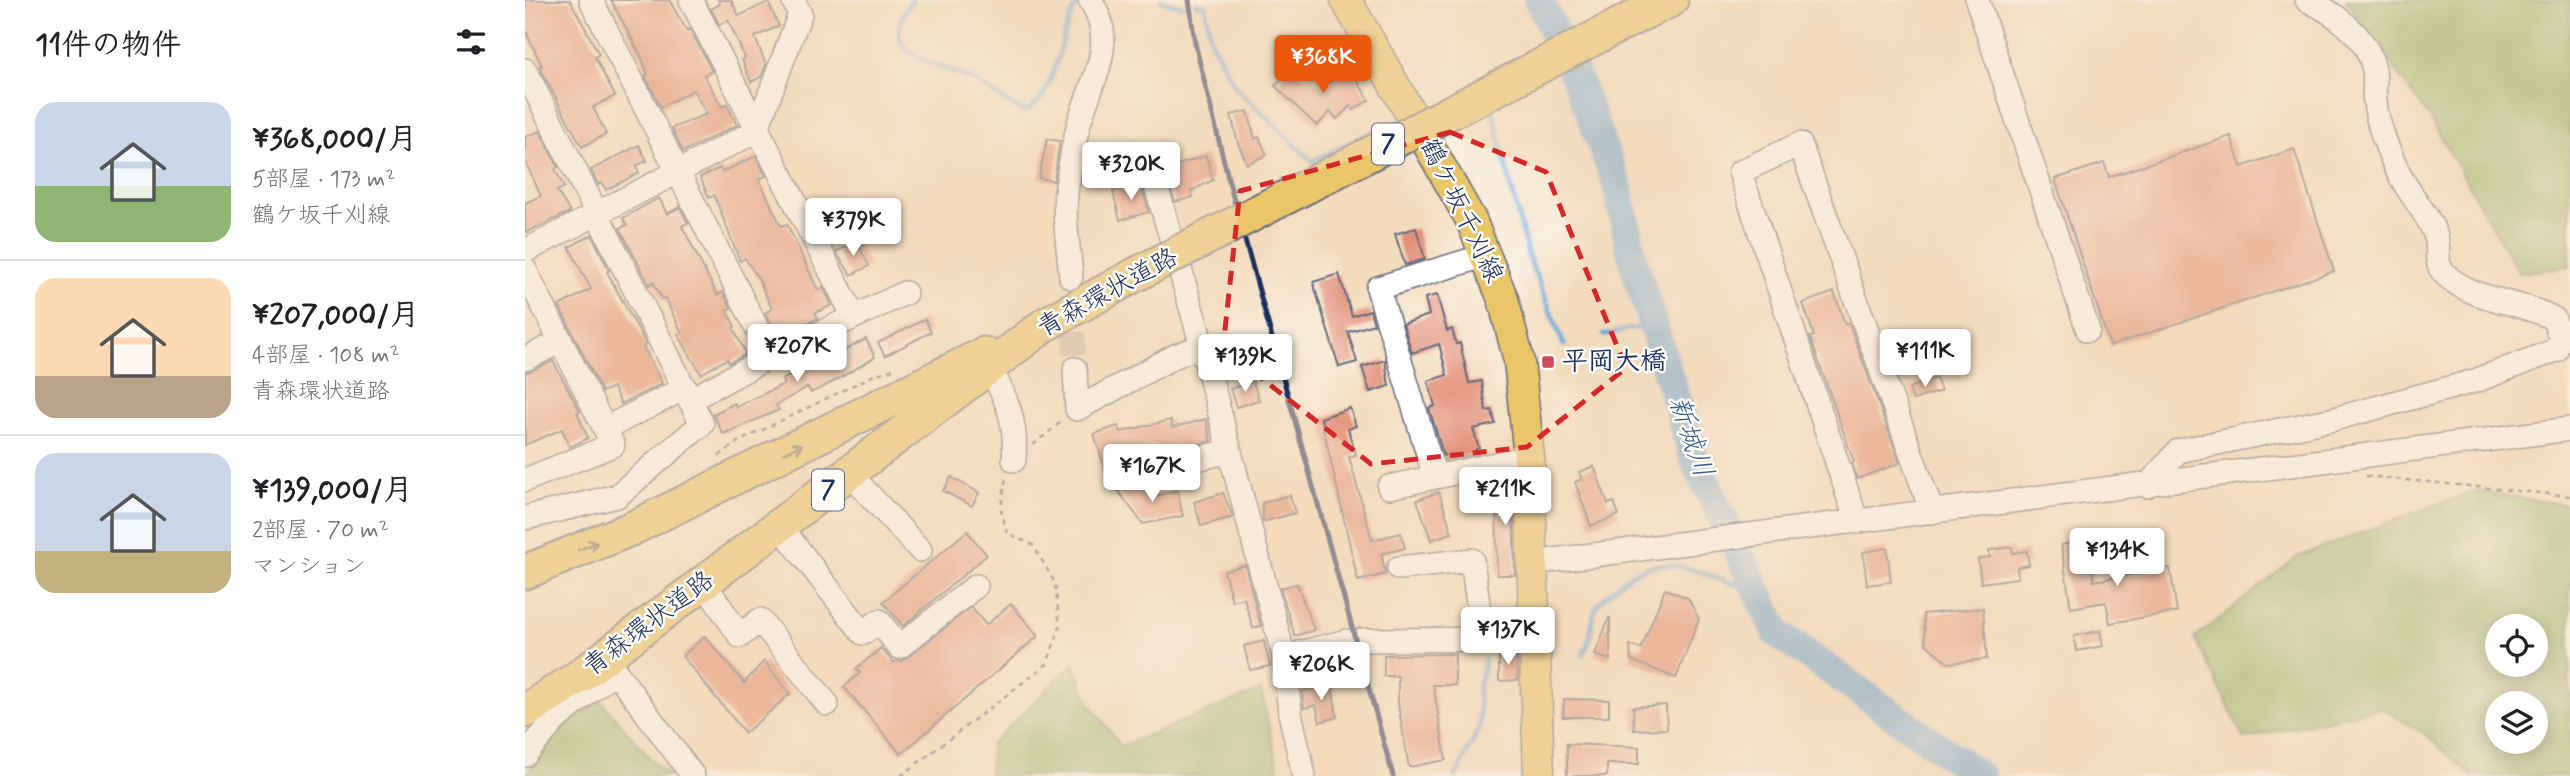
<!DOCTYPE html>
<html lang="ja">
<meta charset="utf-8">
<style>
:root{--surface:#fff;--page:#f2f2f2;--text:#202124;--muted:#757577;--line:#e0e0e0;--accent:#ea580c}
body{margin:0;font-family:Mynerve,"Klee One",sans-serif;background:var(--page);color:var(--text);height:100vh;display:flex;flex-direction:column;font-size:26px;white-space:nowrap}
*{box-sizing:border-box;margin:0}
p{font-size:23px;color:var(--muted)}
.icon{flex:none;width:38px;height:38px;fill:none;stroke:currentColor;stroke-width:2;stroke-linecap:round;stroke-linejoin:round}
.map{position:relative;flex:1;overflow:hidden}
.drawer{display:flex;flex-direction:column;background:var(--surface);width:525px}
.drawer>*{flex:none}
.controls{position:absolute;left:1960px;top:614px;display:grid;gap:14px}
.controls a{display:grid;place-items:center;width:63px;height:63px;border-radius:50%;background:var(--surface);box-shadow:0 4px 18px #0003;font-size:35px}
.price{position:absolute;translate:-50% -60px;padding:0 16px;border-radius:7px;background:#fff;color:#222;font-size:23px;line-height:46px;filter:drop-shadow(0 2px 4px #0008)}
.price::after{content:'';position:absolute;left:50%;top:42px;width:21px;height:16px;margin-left:-10px;background:inherit;clip-path:polygon(0 0,100% 0,50% 100%)}
.price.selected{background:var(--accent);color:#fff}
ul{padding:0;list-style:none}
li{display:flex;align-items:center;gap:21px;height:175px;padding:0 35px}
li+li{border-top:2px solid var(--line)}
li span{display:grid;place-items:center;flex:none;width:196px;height:140px;border-radius:21px;color:#555}
li>.icon{margin-inline-start:auto}
span .icon{width:84px;height:84px;fill:#fffc;stroke-width:1}
li b{font-size:30px}
h2{display:flex;justify-content:space-between;align-items:center;height:84px;padding:0 35px;font-size:30px}
main{display:flex;flex:1;min-height:0}
.map>svg:first-child{display:block}
</style>
<main>
<section class="drawer">
<h2>11件の物件<svg class="icon" aria-label="filters" viewBox="0 0 24 24"><path d="M4 7h16M4 17h16"/><circle cx="9" cy="7" r="2"/><circle cx="15" cy="17" r="2"/></svg></h2>
<ul>
<li><span style="background:linear-gradient(#c9d6e8 60%,#8fb573 0)"><svg class="icon" aria-label="home" viewBox="0 0 24 24"><path d="M3 11l9-7 9 7M6 9v11h12V9"/></svg></span><div><b>¥368,000/月</b><p>5部屋 · 173 m²</p><p>鶴ケ坂千刈線</p></div></li>
<li><span style="background:linear-gradient(#ffd9b3 70%,#b9a48a 0)"><svg class="icon" aria-label="home" viewBox="0 0 24 24"><path d="M3 11l9-7 9 7M6 9v11h12V9"/></svg></span><div><b>¥207,000/月</b><p>4部屋 · 108 m²</p><p>青森環状道路</p></div></li>
<li><span style="background:linear-gradient(#c9d6e8 70%,#c2b280 0)"><svg class="icon" aria-label="home" viewBox="0 0 24 24"><path d="M3 11l9-7 9 7M6 9v11h12V9"/></svg></span><div><b>¥139,000/月</b><p>2部屋 · 70 m²</p><p>マンション</p></div></li>
</ul>
</section>
<div class="map">
<svg width="2045" height="776" viewBox="0 0 2045 776">
<rect width="100%" height="100%" fill="#fdfcf7"/>
<filter id="ink" filterUnits="userSpaceOnUse"><feTurbulence type="fractalNoise" baseFrequency=".0143" numOctaves="2"/><feDisplacementMap in="SourceGraphic" scale="14" xChannelSelector="R" yChannelSelector="G"/><feConvolveMatrix kernelMatrix="1 2 1 2 8 2 1 2 1" color-interpolation-filters="sRGB"/></filter>
<filter id="wash" filterUnits="userSpaceOnUse"><feTurbulence type="fractalNoise" baseFrequency=".00686" numOctaves="4" result="noise"/><feDisplacementMap in="SourceGraphic" scale="28" xChannelSelector="R" yChannelSelector="G"/><feGaussianBlur stdDeviation="1.57" result="paint"/><feColorMatrix in="noise" values="0 0 0 0 0 0 0 0 0 0 0 0 0 0 0 0 0 1.4 0 .05"/><feComposite in="paint" operator="in"/></filter>
<g filter="url(#wash)">
<rect width="100%" height="100%" fill="#f3dbbb"/>
<path fill="#8cb369" stroke="#547164" stroke-width="2" fill-rule="evenodd" d="M1821,0H2045V266L1994,273L1906,120Z
M1948,491L2045,505V776H1947L1901,735L1856,708L1719,739L1670,638L1772,557ZM1972,626H2011V665H1972ZM1972,704H2011V742H1972Z
M549,663L564,702L596,746L736,690L755,776H464L466,744Z
M75,700L131,764L146,776H0L39,727Z"/>
<g fill="none" stroke-linecap="round" stroke-linejoin="round">
<path stroke="#68a2d7" stroke-width="5" d="M387,0C347,56 408,60 444,78C464,87 479,104 500,112C538,93 533,15 558,1
M636,0L657,6
M671,4L680,5L686,41L710,87L787,161L862,125
M966,104L1003,256L1039,345
M1079,335L1128,324
M1058,654C1069,636 1064,623 1071,608C1074,600 1087,591 1093,585C1137,542 1179,579 1229,590
M931,776L955,726L953,690L960,660"/>
<path stroke="#68a2d7" stroke-width="30" d="M1014,0L1053,82L1092,185L1109,264L1170,461L1252,633L1455,776"/>
</g>
<g id="blocks">
<path fill="#e38e77" d="M0,0H45L74,54L70,57L90,96L68,107L81,134L57,147L14,67L17,66L0,30Z
M86,0H144L162,31L165,29L187,71L179,75L197,107L202,104L212,125L158,152L147,128L182,114L168,90L136,107L120,76L123,75L117,58Z
M193,0H206L214,16L243,2L254,26L230,37L241,65L236,77L226,82L217,60L220,58L203,20L194,25L186,9L195,4Z
M768,67L783,81L786,78L796,87L825,69L844,100L828,110L825,106L812,119L805,112L792,126L750,86Z
M723,111L730,139L734,137L742,155L722,164L713,143L706,115Z
M15,131L33,167L30,169L39,187L32,191L45,212L0,233V203L16,196L0,161V137Z
M1706,136L1716,167L1769,149L1809,271L1585,346L1530,179L1579,163L1584,177Z
M522,139L535,141L529,181L514,178Z
M114,145L122,161L111,166L114,173L81,190L77,183L73,185L66,170Z
M231,156L241,176L234,179L256,226L262,224L293,290L298,287L307,305L290,313L293,318L260,334L258,331L251,334L240,313L247,309L233,278L220,258L215,261L189,195L184,198L175,177L195,168L197,172Z
M681,156L688,180L666,191L668,197L650,202L636,170Z
M620,183L618,192L624,212L595,220L588,192Z
M134,198L142,214L155,207L163,223L157,226L192,295L198,292L206,308L202,310L210,327L208,328L221,354L204,363L202,359L176,374L153,334L157,333L140,298L137,299L128,282L124,285L95,228L102,225L98,218Z
M891,228L900,259L880,265L870,234Z
M67,235L84,270L82,272L121,344L118,346L137,384L96,404L88,387L77,392L34,306L66,289L44,247Z
M332,241L344,266L326,275L311,252Z
M814,274L827,316L845,310L849,324L823,332L832,362L814,367L788,282Z
M1309,292L1320,324L1324,323L1375,463L1332,479L1327,463L1329,462L1285,337L1289,336L1278,303Z
M912,295L922,331L927,329L931,344L935,343L944,383L957,381L961,411L967,410L970,424L948,429L954,448L951,449L952,454L920,460L904,408L910,406L903,381L922,375L914,344L887,353L878,324L904,315L900,298Z
M400,319L406,332L360,356L353,343Z
M704,333L710,355L696,359L690,337Z
M341,339L350,357L308,382L286,393L283,387L251,405L254,410L198,434L188,414L210,403L211,407L259,384L257,380L275,370L272,359L303,345L309,356Z
M860,360L864,386L845,392L837,367Z
M28,361L55,411L52,412L63,438L45,447L37,429L0,445V373Z
M1411,378L1416,391L1388,400L1384,388Z
M728,382L734,400L711,407L705,389Z
M825,408L831,426L823,429L831,455L824,457L847,540L876,533L880,548L856,554L861,574L833,581L796,418Z
M681,419L686,441L655,448L653,443L632,448L630,444L601,452L603,460L585,466L581,473L569,434L593,426L595,432L646,420L647,428Z
M1069,466L1083,504L1089,502L1094,515L1066,526L1050,482L1057,479L1054,472Z
M987,475L990,575H972L971,480Z
M426,477L454,493L447,506L418,491Z
M624,484L627,497L652,490L658,516L618,524L593,491Z
M914,492L927,533L906,540L892,500Z
M698,493L708,517L676,526L669,502Z
M765,495L770,513L738,522L737,503Z
M442,531L462,555L378,626L358,602Z
M1562,540L1569,581L1645,568L1652,612L1585,623L1581,602L1546,608L1536,545Z
M1487,547L1488,553L1502,551L1504,565L1492,567L1493,578L1456,583L1453,559L1465,557L1464,550Z
M1362,548L1366,582L1342,585L1338,552Z
M720,565L736,626L728,628L719,598L707,601L699,571Z
M772,584L789,630L770,636L755,588Z
M1140,589L1163,598L1174,619L1151,678L1106,660L1105,645L1116,649Z
M486,604L513,636L376,754L319,687L335,673L331,669L356,648L368,662L377,661L446,607L461,625Z
M1458,608L1462,659L1423,663L1401,644L1398,614Z
M1084,618H1085V660L1070,655Z
M1575,631L1578,646L1552,651L1549,636Z
M180,636L219,683L239,661L265,694L220,733L157,656Z
M739,641L745,666L725,670L719,646Z
M974,653L992,655L993,680L974,681Z
M930,654V685H908L921,760L884,767L873,704V676H859V655Z
M807,684L812,717L795,722L791,705L779,708L777,691Z
M1039,699L1084,700V717H1038Z
M1141,705L1142,729L1109,730L1108,707Z
M1042,744L1114,747V764H1082V776H1042Z"/>
</g>
</g>
<g filter="url(#ink)">
<use href="#blocks" fill-opacity="0" stroke="#676b7f" stroke-width="2"/>
<g fill="none" stroke-linecap="round" stroke-linejoin="round">
<path stroke="#c8b9a8" stroke-width="23" stroke-dasharray="23 11" stroke-linecap="butt" d="M547,298L550,369"/>
<defs>
<path id="minor" d="M66,0L246,356
M1452,0L1563,330
M0,70L177,424L92,496L0,518
M632,189L677,346
M0,251L231,131L275,14L268,0
M0,270L88,445L0,480
M546,277C544,248 537,214 542,186C545,166 548,146 553,127C564,84 595,43 565,0
M329,317L380,293
M0,359L36,341
M465,368C483,402 492,422 489,460
M550,369L552,409L650,356L677,346L759,657L765,713L779,776
M165,400L246,356L329,317L166,0
M81,428L160,388
M325,474L395,550
M594,477L705,451
M910,477L853,288L962,255
M1622,486L1653,451L1809,419L1950,381L2031,350L2035,337L2029,319C1996,300 1945,302 1918,272C1909,262 1915,249 1911,237C1904,214 1881,191 1871,168C1862,148 1852,123 1850,102C1848,92 1851,81 1849,70C1843,36 1811,14 1782,0
M864,487L1004,457
M1332,522L1215,172L1275,144L1407,512
M255,526L338,633L354,621L374,647L451,586
M1006,563L2045,429
M874,568L947,560L958,639
M179,583L215,636L235,620L302,704
M837,640L1010,639
M80,657L168,776
M759,657L822,641
M0,755L31,719L90,671"/>
<path id="major" d="M821,0L946,220L978,299L994,361L1004,457L1014,776"/>
<path id="highway" d="M1116,14L1146,0
M0,572L108,528L459,354
M0,711L52,678L521,324L610,275"/>
</defs>
<use href="#minor" stroke="#676b7f" stroke-width="26"/>
<use href="#major" stroke="#676b7f" stroke-width="33"/>
<use href="#highway" stroke="#676b7f" stroke-width="37"/>
<path stroke="#676b7f" stroke-width="2.5" stroke-dasharray="5 5" stroke-linecap="butt" d="M508,445L536,422
M194,456L213,442L349,375L372,368
M1841,476L2045,496
M376,776L522,664L535,627L530,583L508,545L482,533L476,509L481,478"/>
<use href="#minor" stroke="#fff" stroke-width="23"/>
<use href="#major" stroke="#ebc669" stroke-width="30"/>
<use href="#highway" stroke="#ebc669" stroke-width="33"/>
<path stroke="#1b2f5e" stroke-width="5" d="M664,0L670,43L704,182L868,776"/>
<defs>
<path id="highway-bridge" d="M610,275L1116,14"/>
</defs>
<use href="#highway-bridge" stroke="#676b7f" stroke-width="37" stroke-linecap="butt"/>
<use href="#highway-bridge" stroke="#ebc669" stroke-width="33"/>
</g>
<defs><path id="oneway-shaft" d="M-6 0H5M1.5-3L5.5 0L1.5 3" fill="none" stroke-width="1.6" stroke-linecap="round" stroke-linejoin="round" transform="scale(1.75)"/></defs>
<g stroke="#797363">
<use href="#oneway-shaft" transform="translate(268 449) rotate(-26)"/>
<use href="#oneway-shaft" transform="translate(63 546) rotate(-22)"/>
</g>
</g>
<path d="M0 0H2045V776H0ZM925,132L1021,172L1101,368L1002,447L846,464L698,348L715,191Z" fill="#f3dbbb" fill-opacity=".55" fill-rule="evenodd"/>
<path fill="none" stroke="#d62828" stroke-width="5" stroke-dasharray="14 9" stroke-linejoin="round" d="M925,132L1021,172L1101,368L1002,447L846,464L698,348L715,191Z"/>
<rect fill="#d1495b" stroke="#fdfcf7" stroke-width="2.5" x="1016" y="355" width="14" height="14" rx="3.5"/>
<g text-anchor="middle" dominant-baseline="central" stroke-width="5" stroke-linejoin="round" paint-order="stroke">
<g fill="#fdfcf7" stroke="#5f6c8c" stroke-width="2">
<rect x="847" y="123.5" width="32" height="41" rx="5"/>
<rect x="287" y="469.5" width="32" height="41" rx="5"/>
</g>
<g font-size="24" font-weight="bold" fill="#1b2f5e">
<text x="863" y="144">7</text>
<text x="303" y="490">7</text>
</g>
<g font-size="26" fill="#1b2f5e" stroke="#fdfcf7">
<text transform="translate(936 211) rotate(64)">鶴ケ坂千刈線</text>
<text transform="translate(583 293) rotate(-29)">青森環状道路</text>
<text transform="translate(124 624) rotate(-37)">青森環状道路</text>
</g>
<g font-size="26" font-weight="bold" fill="#1b2f5e" stroke="#fdfcf7" text-anchor="start">
<text x="1037" y="362">平岡大橋</text>
</g>
<g font-size="28" font-style="italic" fill="#3a5d8e" stroke="#fdfcf7">
<text transform="translate(1165 437) rotate(71)">新城川</text>
</g>
</g>
</svg>
<div class="controls">
<a><svg class="icon" aria-label="locate" viewBox="0 0 24 24"><circle cx="12" cy="12" r="6"/><path d="M12 2v4M12 18v4M2 12h4M18 12h4"/></svg></a>
<a><svg class="icon" aria-label="layers" viewBox="0 0 24 24"><path d="M12 4l9 5-9 5-9-5zM3 14l9 5 9-5"/></svg></a>
</div>
<b class="price selected" style="left:798px;top:95px">¥368K</b>
<b class="price" style="left:606px;top:202px">¥320K</b>
<b class="price" style="left:328px;top:258px">¥379K</b>
<b class="price" style="left:272px;top:384px">¥207K</b>
<b class="price" style="left:1400px;top:389px">¥111K</b>
<b class="price" style="left:720px;top:394px">¥139K</b>
<b class="price" style="left:627px;top:504px">¥167K</b>
<b class="price" style="left:980px;top:527px">¥211K</b>
<b class="price" style="left:1592px;top:588px">¥134K</b>
<b class="price" style="left:983px;top:667px">¥137K</b>
<b class="price" style="left:796px;top:702px">¥206K</b>
</div>
</main>
